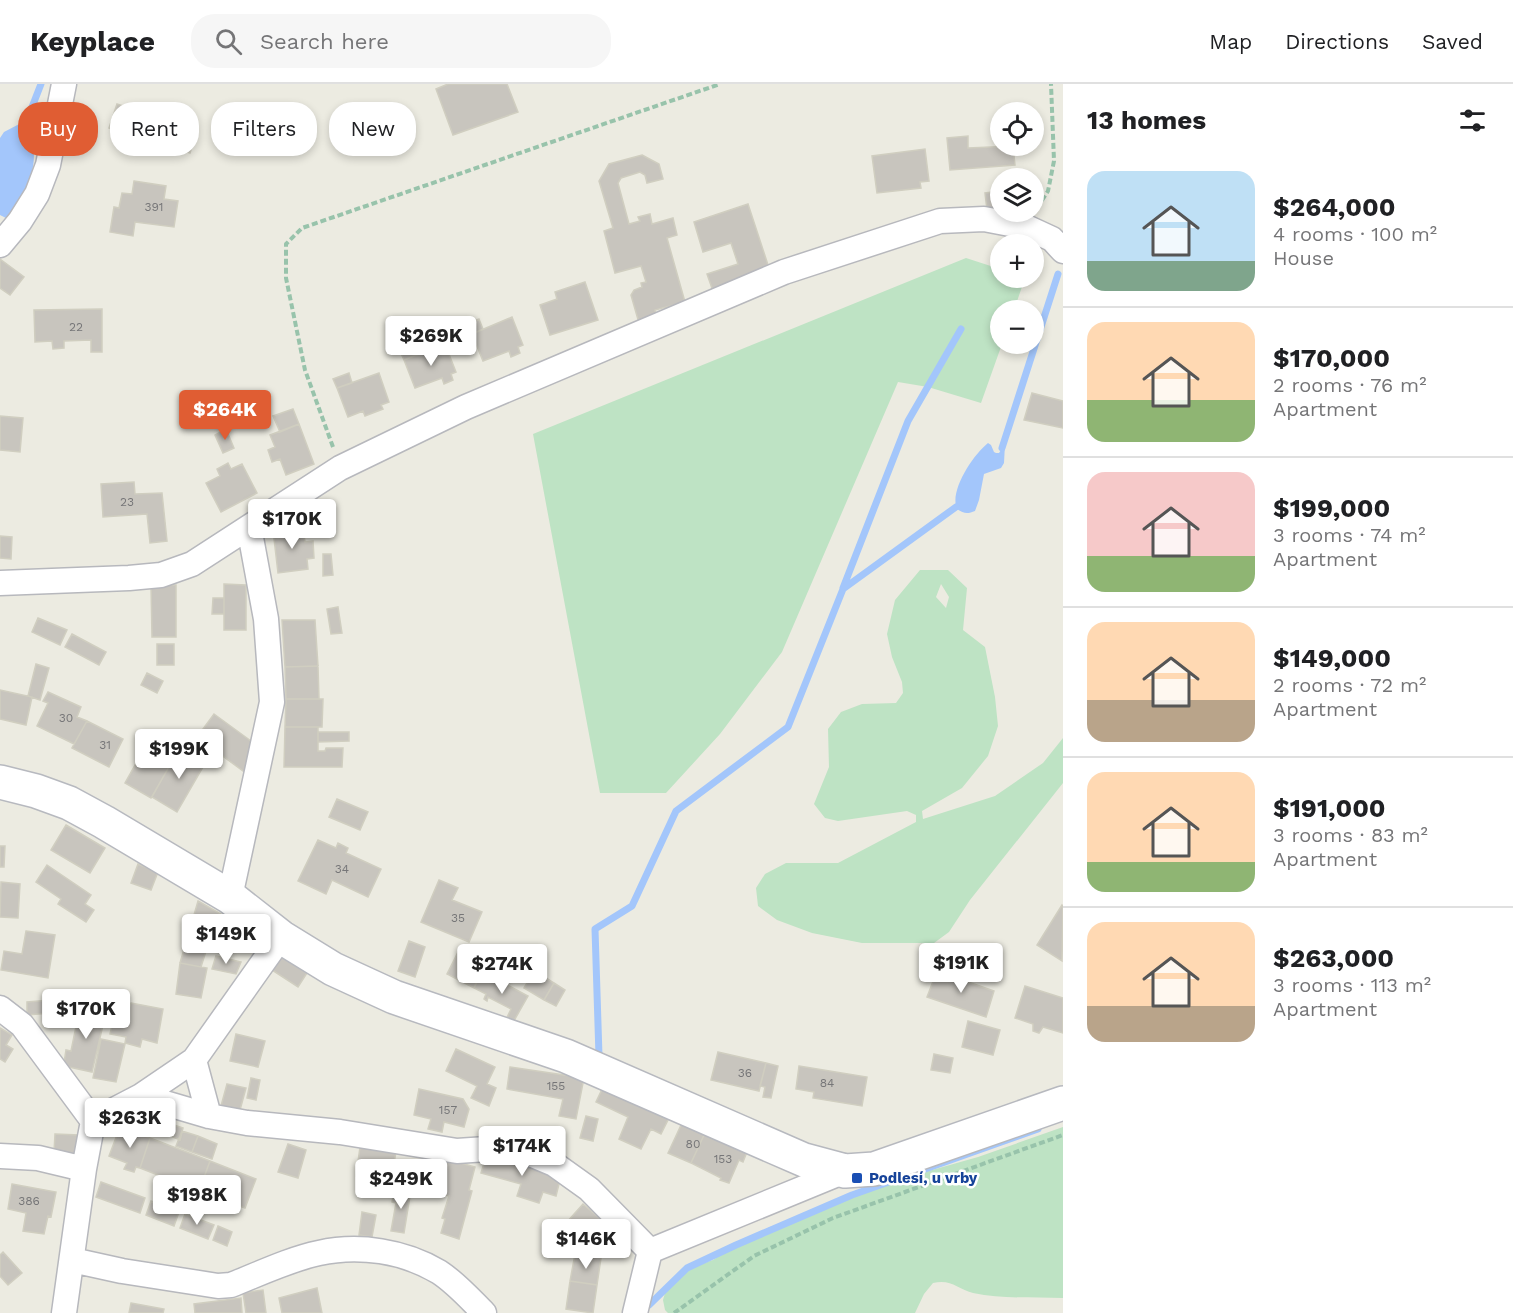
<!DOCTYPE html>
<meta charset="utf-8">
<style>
:root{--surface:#fff;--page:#f6f6f6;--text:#202124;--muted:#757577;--line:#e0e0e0;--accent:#e05d33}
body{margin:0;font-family:"Work Sans",sans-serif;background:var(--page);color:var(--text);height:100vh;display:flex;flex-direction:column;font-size:22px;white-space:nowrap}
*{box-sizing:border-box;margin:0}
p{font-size:20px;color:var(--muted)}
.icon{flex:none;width:33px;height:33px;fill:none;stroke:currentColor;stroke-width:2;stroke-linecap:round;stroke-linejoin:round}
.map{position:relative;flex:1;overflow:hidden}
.drawer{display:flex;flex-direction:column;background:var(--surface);width:450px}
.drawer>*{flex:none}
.banner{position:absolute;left:18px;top:18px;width:570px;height:54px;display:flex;gap:12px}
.fabs{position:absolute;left:990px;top:18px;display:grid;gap:12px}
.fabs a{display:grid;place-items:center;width:54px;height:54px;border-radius:50%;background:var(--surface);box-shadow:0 3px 9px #0003;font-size:30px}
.price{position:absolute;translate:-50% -51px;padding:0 14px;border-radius:6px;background:#fff;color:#222;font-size:20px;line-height:39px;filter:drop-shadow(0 2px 3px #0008)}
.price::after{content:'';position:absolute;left:50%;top:36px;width:18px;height:14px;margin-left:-9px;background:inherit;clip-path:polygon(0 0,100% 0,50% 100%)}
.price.active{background:var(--accent);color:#fff}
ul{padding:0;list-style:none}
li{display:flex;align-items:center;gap:18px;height:150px;padding:0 24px}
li+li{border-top:2px solid var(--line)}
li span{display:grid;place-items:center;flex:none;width:168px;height:120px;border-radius:18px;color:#555}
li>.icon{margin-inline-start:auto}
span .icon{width:72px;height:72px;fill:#fffc;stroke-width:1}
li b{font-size:26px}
h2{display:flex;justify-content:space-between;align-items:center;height:72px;padding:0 24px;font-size:26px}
.pill{padding:0 21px;border-radius:24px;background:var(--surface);box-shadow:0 3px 9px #0003;font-size:21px;line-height:54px}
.pill.active{background:var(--accent);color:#fff}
header{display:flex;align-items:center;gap:36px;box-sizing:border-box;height:84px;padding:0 30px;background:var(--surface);border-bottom:2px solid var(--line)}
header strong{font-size:28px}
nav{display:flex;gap:33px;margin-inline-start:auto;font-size:21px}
.search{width:420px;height:54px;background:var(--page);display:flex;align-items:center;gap:15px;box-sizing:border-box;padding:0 21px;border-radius:24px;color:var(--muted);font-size:22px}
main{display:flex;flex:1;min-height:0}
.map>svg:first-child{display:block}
</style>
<header>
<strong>Keyplace</strong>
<div class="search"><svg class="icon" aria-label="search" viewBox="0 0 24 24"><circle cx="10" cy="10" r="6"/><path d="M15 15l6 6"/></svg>Search here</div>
<nav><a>Map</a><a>Directions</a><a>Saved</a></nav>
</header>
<main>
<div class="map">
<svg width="1063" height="1229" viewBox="0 0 1063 1229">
<rect width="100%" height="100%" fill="#ecebe1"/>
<path fill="#bee3c4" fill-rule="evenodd" d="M966,174L1000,185V194H1025L1014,226H1000V260H1002L981,319L928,303L898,298L782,568L720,650L666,709H600L533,350Z
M920,486H948L967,504L963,546L985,563L995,613L998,642L988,672L962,704L922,727L923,735L995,712L1043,679L1063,654V699L970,816L949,848L934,859H862L812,849L777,836L758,822L756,804L765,790L786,779H838L916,738V731L907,727L838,737L825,734L814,720L829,683L828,645L841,628L862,620L896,619L903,609L902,598L892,573L887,550L895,516ZM941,500L949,513L946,524L936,513Z
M1063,1043V1214C1033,1213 1002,1215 973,1209C957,1205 952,1195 933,1199L924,1210L915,1229H668L665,1226L663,1216L667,1202L683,1186L713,1176L739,1159L770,1143L904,1094L978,1073Z"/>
<path fill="#a3c6fb" d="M27,36C42,79 31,98 10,136L0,131V54L4,48Z
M988,359L991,361L994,368L996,369H999L1005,360L1004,379L1001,384L984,390L979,416L975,427C968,430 964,430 957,425C949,407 973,371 988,359Z"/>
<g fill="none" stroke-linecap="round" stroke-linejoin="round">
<path stroke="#a3c6fb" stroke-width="7" d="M27,36L41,0
M1002,364L1058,190
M843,504L908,337L961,245
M599,972L595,845L632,822L676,727L788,643L843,505L956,423
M649,1221L687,1184L736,1161L852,1111L1038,1045"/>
</g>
<path fill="#c8c5be" stroke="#d0cec0" stroke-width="1.5" d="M448,0H507L518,28L453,51L436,5Z
M117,20L160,34L163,25L181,31L179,38L198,44L190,69L167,61L168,58L141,49L140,54L109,44Z
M70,30L87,36L81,55L64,50Z
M968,52V64L1013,62L1015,81L950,86L947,54Z
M925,65L929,97L920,98L921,104L877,109L872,72Z
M642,71L659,80L663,95L647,99L645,91L640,88L621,94L618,99L629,140L640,137L638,133L650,130L652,140L673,134L677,151L667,154L685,218L655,226L656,233L639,239L631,211L634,206L642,203L641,199L646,198L641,182L615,189L604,147L613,144L599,97L609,80Z
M134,97L166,102L164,115L178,117L174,143L135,138L133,152L110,148L114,123L119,124L122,109L132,110Z
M1000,107V124L987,126L985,109Z
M748,120L771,190L714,210L707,190L738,180L731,159L703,168L694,138Z
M0,175L24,193L10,211L0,204Z
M585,198L598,236L550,251L540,221L557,215L555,208Z
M102,225V268H91V256L64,257V264L53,265L52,257L35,258L34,226Z
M512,233L523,261L518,263L520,269L511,273L509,267L483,277L472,250Z
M479,235L483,245L472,250L474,254L468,256L462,242Z
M418,260L421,269L404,276L400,267Z
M445,260L456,288L451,290L453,296L444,300L442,294L415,304L404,276Z
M349,289L352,299L337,304L333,295Z
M379,289L389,318L381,321L383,325L365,332L363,327L348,333L337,304Z
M1032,309L1063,317V344L1024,336Z
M293,325L299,340L280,348L273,332Z
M0,332L23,334L20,368L0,366Z
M299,340L314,380L286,391L280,375L272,378L268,366L275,363L270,351Z
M226,345L234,364L223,369L215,351Z
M228,379L231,385L242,380L257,409L221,428L206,399L220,392L217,385Z
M134,398L135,410L162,409L167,457L150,459L147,430L103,433L101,400Z
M303,443L305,458L313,457L314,474L307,475L308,485L278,489L273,446Z
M0,452L12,453L11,475L0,474Z
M323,470H331L333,491L323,492Z
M224,500L246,501V546H224Z
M151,501H176V553H152Z
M213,514H224V530H212Z
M338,523L342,549L331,550L327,525Z
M38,534L67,546L60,561L32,548Z
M282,536H315L318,582L285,583Z
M72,550L106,568L99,581L65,563Z
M157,560H174V581H157Z
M36,580L49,584L40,616L28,612Z
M318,582L319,615H286L285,583Z
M147,589L163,597L157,609L141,601Z
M0,606L32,613L26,641L0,635Z
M48,608L81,623L77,633L87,637L74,660L37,642L48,619L43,617Z
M286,615H323L322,643H285Z
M214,630L251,657L247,690L197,653Z
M87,637L123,655L109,683L72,664Z
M285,643H318V667H325L326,664H343L342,683H284Z
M318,648H349V657L318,658Z
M186,664L207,676L177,728L152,713L170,681L173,683Z
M144,665L170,681L151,714L125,699Z
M337,715L368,728L360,746L329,733Z
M66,741L105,764L90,789L51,766Z
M318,756L336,764L338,759L348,764L346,769L381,785L368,813L332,796L326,810L298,797Z
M0,762H5L4,783H0Z
M138,780L158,788L151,806L131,799Z
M47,781L91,811L85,820L94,826L86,838L58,820L61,815L36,798Z
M439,796L458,804L452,816L482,828L469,858L421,838Z
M1,798L20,800L18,834L0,833Z
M198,817L221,830L210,865L207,864L201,883L180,879Z
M1062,821L1063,822L1062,877L1037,861Z
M26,847L55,851L48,894L1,886L4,867L22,870Z
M409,857L425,863L415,893L398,887Z
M473,862L491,871L474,904L447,890L458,868L467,873Z
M513,869L529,876L523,889L508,884Z
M216,872L241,878L236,890L212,885Z
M281,872L307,889L298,903L272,886Z
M180,879L207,884L201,914L176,910Z
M481,887L528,912L511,942L504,940L511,925L488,913L487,917L484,915L486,910L474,904Z
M937,887L994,907L986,933L927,913Z
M531,892L540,897L543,892L554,899L544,916L524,904Z
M554,899L565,906L556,922L544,916Z
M1025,902L1063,914V949L1043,943L1039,949L1033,947V940L1015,934Z
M63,915V928L27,931V918Z
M131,919L163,925L157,959L142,955L140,963L125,959L126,953L110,950L116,925L128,927Z
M80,923L106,928L92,988L69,983L64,979L66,966L71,967Z
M968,937L1000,946L993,971L962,963Z
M0,944L12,951L6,961L13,965L5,978L0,975Z
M236,950L265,957L258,983L230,977Z
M101,955L125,960L116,998L93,994Z
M456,965L495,983L487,1000L496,1004L489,1022L471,1014L477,1002L446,987Z
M718,968L766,979L759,1007L711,996Z
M934,970L953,974L950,989L931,986Z
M766,979L778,982L771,1014L763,1013L765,1003L760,1002Z
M799,982L867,993L862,1022L813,1014L814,1008L796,1005Z
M510,983L584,994L576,1035L559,1032L563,1015L507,1005Z
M251,994L260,996L256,1016L247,1014Z
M605,999L669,1034L661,1050L651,1045L641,1065L619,1055L628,1033L596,1018Z
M227,1000L246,1004L240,1026L221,1022Z
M419,1005L463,1015L469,1025L464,1043L444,1038L442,1048L428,1045L431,1035L414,1031Z
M586,1032L598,1035L593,1057L580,1054Z
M682,1039L705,1049L691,1079L668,1069Z
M171,1040L183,1044L180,1056L168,1051Z
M120,1043L150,1054L140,1084L136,1083L134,1088L124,1085L127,1079L109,1072Z
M182,1047L198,1052L192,1068L176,1062Z
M705,1049L747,1068L743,1078L739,1076L729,1099L720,1096L721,1094L691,1079Z
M55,1050L79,1051L78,1070L54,1068Z
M198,1052L217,1060L212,1075L192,1068Z
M150,1054L210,1077L199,1107L140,1084Z
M288,1060L306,1066L298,1094L278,1088Z
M360,1063L396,1068L391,1097L356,1092Z
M487,1069L531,1082L560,1096L556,1112L543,1108L539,1119L517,1112L521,1100L481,1089Z
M429,1070L475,1083L469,1106L472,1107L459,1155L441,1149L445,1135L442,1134L449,1112L431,1107L434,1097L422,1094Z
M210,1077L256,1095L245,1124L199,1107Z
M101,1098L145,1114L140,1129L96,1113Z
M12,1100L56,1108L51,1133L48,1132L44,1150L23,1147L26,1129L8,1125Z
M403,1102L411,1106L404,1149L391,1147L396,1119L392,1118L394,1107L402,1108Z
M151,1117L179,1128L174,1142L146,1131Z
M583,1120L604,1138L588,1156L567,1138Z
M362,1128L376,1131L372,1153L359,1151Z
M185,1130L214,1141L208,1155L180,1144Z
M218,1142L232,1148L227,1162L213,1156Z
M3,1168L22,1189L8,1201L0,1192V1171Z
M575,1170L601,1174L597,1201L570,1197Z
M570,1197L597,1201L593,1229L566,1225Z
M317,1204L322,1229H282L279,1214Z
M263,1206L266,1229H246L243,1209Z
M241,1214L242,1229H195L194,1220Z
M131,1219L164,1225L163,1229H129Z"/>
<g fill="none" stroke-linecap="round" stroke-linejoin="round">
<defs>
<path id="street" d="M0,161L20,137L37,110L48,81L64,0
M0,499L129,494L161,491L192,480L340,384L466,323L784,188L940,137L984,135L1026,143L1052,155L1063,167
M230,813L272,618L266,535L249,443
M0,924L22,941L93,1037L84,1085L64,1229
M194,976L209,1032
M141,1012L209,1032L247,1039L340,1048L457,1067L501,1064L530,1070L554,1080L589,1105L650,1167L845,1087
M93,1037L141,1012L194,976L281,853
M0,1072L38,1074L84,1085
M72,1176L122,1187L218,1202L231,1201C259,1190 290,1175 319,1169C359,1160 404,1167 439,1188C456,1199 470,1215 484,1229
M635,1229L650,1167"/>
<path id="secondary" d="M0,698L36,707L69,719L104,738L230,813L281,853L333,885L394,913L566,972L804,1076L845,1087L874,1085L1063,1019"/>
</defs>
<use href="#street" stroke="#b7b8bd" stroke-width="27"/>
<use href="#secondary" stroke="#b7b9bf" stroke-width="36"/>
<path stroke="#98c3ab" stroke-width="4" stroke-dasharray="6 3" stroke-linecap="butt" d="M1037,124L1048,107L1054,77L1051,0
M333,363L305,286L286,194V160L302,144L720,0
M674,1229L754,1172L833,1134L1063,1051"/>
<use href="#street" stroke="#fff" stroke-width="24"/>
<use href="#secondary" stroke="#fff" stroke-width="33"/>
</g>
<rect fill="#1a4fb4" stroke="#fff" stroke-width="2" x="851" y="1088" width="12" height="12" rx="3"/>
<g text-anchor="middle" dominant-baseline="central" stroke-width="5" stroke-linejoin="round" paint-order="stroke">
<g font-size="12" fill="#767678">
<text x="154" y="123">391</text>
<text x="76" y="243">22</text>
<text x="127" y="418">23</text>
<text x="66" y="634">30</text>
<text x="105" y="661">31</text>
<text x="342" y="785">34</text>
<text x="458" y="834">35</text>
<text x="745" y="989">36</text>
<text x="827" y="999">84</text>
<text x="556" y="1002">155</text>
<text x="448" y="1026">157</text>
<text x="693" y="1060">80</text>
<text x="723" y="1075">153</text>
<text x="29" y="1117">386</text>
</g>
<g font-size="15" font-weight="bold" fill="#164399" stroke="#fff" text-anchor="start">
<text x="869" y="1094">Podlesí, u vrby</text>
</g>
</g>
</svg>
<div class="fabs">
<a><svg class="icon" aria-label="locate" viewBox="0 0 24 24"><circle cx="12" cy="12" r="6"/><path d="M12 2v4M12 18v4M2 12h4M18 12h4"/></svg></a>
<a><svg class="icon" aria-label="layers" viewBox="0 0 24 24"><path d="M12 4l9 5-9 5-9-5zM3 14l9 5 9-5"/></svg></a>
<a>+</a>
<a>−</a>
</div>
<b class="price" style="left:431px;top:283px">$269K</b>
<b class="price active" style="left:225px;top:357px">$264K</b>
<b class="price" style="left:292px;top:466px">$170K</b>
<b class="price" style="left:179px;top:696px">$199K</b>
<b class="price" style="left:226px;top:881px">$149K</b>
<b class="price" style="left:961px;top:910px">$191K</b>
<b class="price" style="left:502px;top:911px">$274K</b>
<b class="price" style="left:86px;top:956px">$170K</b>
<b class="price" style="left:130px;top:1065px">$263K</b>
<b class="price" style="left:522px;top:1093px">$174K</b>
<b class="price" style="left:401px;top:1126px">$249K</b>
<b class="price" style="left:197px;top:1142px">$198K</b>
<b class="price" style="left:586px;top:1186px">$146K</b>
<div class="banner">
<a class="pill active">Buy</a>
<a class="pill">Rent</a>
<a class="pill">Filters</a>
<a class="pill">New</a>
</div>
</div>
<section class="drawer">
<h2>13 homes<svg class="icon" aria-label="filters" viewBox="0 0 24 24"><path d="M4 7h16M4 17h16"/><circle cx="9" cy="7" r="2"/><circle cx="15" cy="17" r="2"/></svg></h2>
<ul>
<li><span style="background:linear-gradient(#bfe0f5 75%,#7fa58c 0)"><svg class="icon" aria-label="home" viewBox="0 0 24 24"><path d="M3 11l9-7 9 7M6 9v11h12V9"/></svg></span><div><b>$264,000</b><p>4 rooms · 100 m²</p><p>House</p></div></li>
<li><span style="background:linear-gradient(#ffd9b3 65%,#8fb573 0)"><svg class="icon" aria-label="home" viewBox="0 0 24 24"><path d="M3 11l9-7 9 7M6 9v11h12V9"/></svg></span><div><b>$170,000</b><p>2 rooms · 76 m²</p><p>Apartment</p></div></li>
<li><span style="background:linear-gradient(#f6c9c9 70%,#8fb573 0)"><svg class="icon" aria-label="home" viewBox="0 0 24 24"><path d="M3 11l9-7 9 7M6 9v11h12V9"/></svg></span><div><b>$199,000</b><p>3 rooms · 74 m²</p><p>Apartment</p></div></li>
<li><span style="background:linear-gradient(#ffd9b3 65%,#b9a48a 0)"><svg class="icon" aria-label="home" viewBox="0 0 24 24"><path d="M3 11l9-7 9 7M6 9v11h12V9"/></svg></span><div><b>$149,000</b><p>2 rooms · 72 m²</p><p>Apartment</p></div></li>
<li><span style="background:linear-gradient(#ffd9b3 75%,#8fb573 0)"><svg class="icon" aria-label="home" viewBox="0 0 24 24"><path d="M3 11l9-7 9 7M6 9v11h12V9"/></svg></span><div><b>$191,000</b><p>3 rooms · 83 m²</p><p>Apartment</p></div></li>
<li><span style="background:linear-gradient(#ffd9b3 70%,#b9a48a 0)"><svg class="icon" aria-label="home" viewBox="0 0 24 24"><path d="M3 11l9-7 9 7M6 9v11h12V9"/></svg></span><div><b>$263,000</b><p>3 rooms · 113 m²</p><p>Apartment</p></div></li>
</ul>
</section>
</main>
